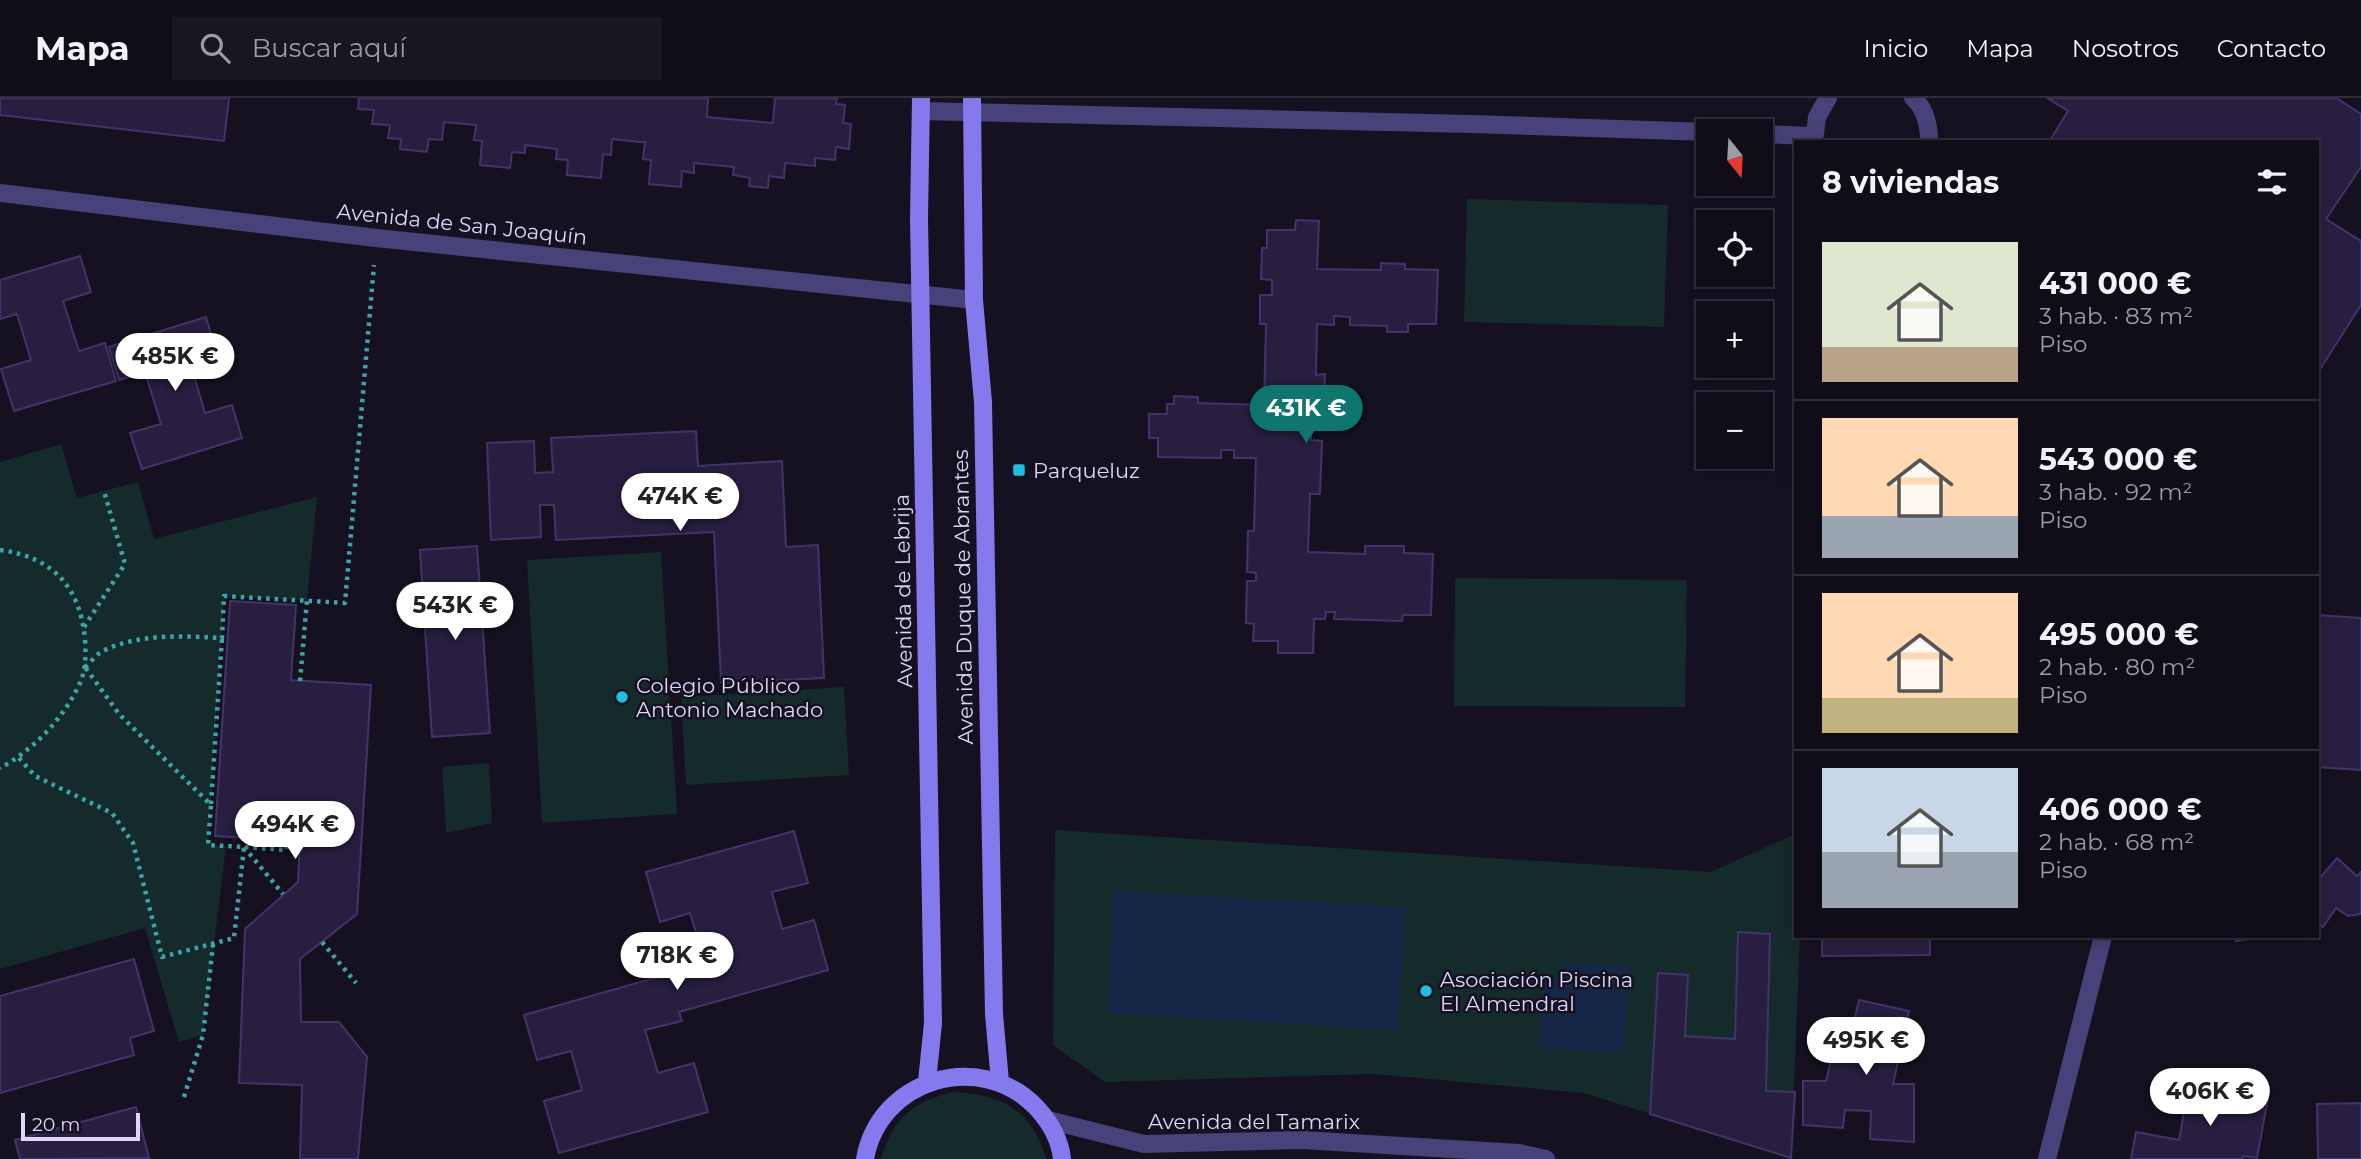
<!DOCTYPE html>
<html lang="es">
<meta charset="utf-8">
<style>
:root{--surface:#100d19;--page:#191622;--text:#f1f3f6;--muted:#9c9ca2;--line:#302d38;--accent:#0f766e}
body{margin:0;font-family:Montserrat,sans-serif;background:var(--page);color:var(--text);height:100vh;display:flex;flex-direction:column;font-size:26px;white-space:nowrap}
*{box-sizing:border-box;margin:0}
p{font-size:23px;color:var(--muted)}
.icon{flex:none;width:38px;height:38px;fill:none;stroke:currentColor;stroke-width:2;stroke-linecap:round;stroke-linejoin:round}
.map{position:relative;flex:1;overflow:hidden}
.side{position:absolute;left:1794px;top:42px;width:525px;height:798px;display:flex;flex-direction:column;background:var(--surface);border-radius:0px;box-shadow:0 4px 18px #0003,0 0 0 2px var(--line)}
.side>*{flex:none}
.needle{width:46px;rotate:162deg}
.tools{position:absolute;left:1696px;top:21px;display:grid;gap:14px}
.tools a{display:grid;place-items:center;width:77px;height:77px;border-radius:0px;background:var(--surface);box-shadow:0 4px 18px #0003,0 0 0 2px var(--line);font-size:35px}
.scale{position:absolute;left:21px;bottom:18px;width:119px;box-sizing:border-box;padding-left:7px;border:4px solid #ddd7fa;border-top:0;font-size:19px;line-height:24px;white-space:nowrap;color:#ddd7fa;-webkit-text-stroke:5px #151121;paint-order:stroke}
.price{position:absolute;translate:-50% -60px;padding:0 16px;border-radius:24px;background:#fff;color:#222;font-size:23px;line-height:46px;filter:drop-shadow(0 2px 4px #0008)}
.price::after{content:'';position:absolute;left:50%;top:42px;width:21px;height:16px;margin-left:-10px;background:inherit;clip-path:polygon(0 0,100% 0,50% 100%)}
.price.current{background:var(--accent);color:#fff}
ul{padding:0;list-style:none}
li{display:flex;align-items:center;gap:21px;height:175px;padding:0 28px}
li+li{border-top:2px solid var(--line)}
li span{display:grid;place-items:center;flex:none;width:196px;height:140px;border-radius:0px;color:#555}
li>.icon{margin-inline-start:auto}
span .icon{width:84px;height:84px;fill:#fffc;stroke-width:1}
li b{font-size:30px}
h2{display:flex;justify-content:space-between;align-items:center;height:84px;padding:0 28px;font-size:30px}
header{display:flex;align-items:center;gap:42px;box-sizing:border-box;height:98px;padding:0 35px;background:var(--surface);border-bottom:2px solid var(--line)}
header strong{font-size:33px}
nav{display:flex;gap:38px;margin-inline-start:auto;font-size:24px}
.search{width:490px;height:63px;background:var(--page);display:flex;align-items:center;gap:18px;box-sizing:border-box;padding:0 24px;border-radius:0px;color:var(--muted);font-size:26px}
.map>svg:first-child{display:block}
</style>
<header>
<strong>Mapa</strong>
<div class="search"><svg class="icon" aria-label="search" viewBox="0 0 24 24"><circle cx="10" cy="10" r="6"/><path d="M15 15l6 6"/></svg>Buscar aquí</div>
<nav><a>Inicio</a><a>Mapa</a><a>Nosotros</a><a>Contacto</a></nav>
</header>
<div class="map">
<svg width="2361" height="1061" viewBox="0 0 2361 1061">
<rect width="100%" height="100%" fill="#151121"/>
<path fill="#152a2a" d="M1467,101L1668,107L1664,229L1464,224Z
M61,346L77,400L138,384L154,441L317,399L307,502L224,499L208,746L226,748L203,937L179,944L145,830L0,871V364Z
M661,454L677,716L542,725L527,462Z
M1455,480L1687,482L1685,609L1454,608Z
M844,589L849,677L686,687L681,599Z
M489,665L492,725L446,735L442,669Z
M1055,732L1711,774L1795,736L1796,838H1800L1791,1060L1584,995L1374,976L1105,984L1053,947Z
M953,994C1001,996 1033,1012 1046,1061H881C893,1019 912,1005 953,994Z"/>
<path fill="#162646" d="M1114,793L1406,809L1397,932L1107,915Z
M1566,865L1629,868L1624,955L1538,950L1542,886C1555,885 1565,877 1566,865Z"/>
<path fill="#281f40" stroke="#423469" stroke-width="2" d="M0,0H229L224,43L0,17Z
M359,0H708L707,19L773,25L775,0H837L836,6L845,7L843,25L851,26L849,51L836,49L835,62L815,60V68L785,65L784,80L769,78L768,90L749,88L750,80L733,77L734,69L694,65V75L682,73L681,89L649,86L651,62L643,61L645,44H639L612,41L611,57L603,56L601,80L567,77L568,62L556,61L557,51L525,47V55L512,54L510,70L480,67L482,43L474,42L476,27L444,24L442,42L429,41L427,54L400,51L401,41L388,40L390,27L372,26L374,12L358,11Z
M2047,0H2336L2361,16V69L2326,121L2361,143V207L2317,276V44H2049L2068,13Z
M1296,122L1319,123L1317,171L1381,172V165L1405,166V171L1438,172L1436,226H1408V234H1387V228L1350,227V219L1334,218V227L1317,226L1316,277L1325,276L1323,329H1311V342L1322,343L1320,396H1310L1308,454L1365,456V448H1404V455L1433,456L1431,517H1403L1402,523L1334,521L1335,514H1326L1325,521H1314L1313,555H1278V543H1253L1254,526L1246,525L1247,483H1256V475L1247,474L1248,433H1254L1256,360H1234V352H1221V360L1158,359V340H1149V316H1167V306H1174V298L1198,299V305L1264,307L1266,226H1260V197H1272V182L1261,181L1262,150H1267V132H1295Z
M80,158L91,194L63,203L79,253L105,245L116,283L14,313L1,271L31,262L17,216L0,221V182Z
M206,219L217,256L190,264L205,315L232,307L242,340L142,371L130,335L161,326L145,274L119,282L109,249Z
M696,333L698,368L782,363L786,449L818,447L824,580L721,585L714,434L556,442L554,407H540L541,439L491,442L487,345L534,343L535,375L553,374L551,340Z
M477,448L490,635L432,639L420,452Z
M230,503L296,507L291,582L371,587L357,816L300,861L301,924H339L367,959L358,1061H300L302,987L239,985L245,831L298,784L300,743L215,738Z
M2317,517L2361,520V672L2317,669Z
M794,733L808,785L772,794L782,831L814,822L828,872L679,914L682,923L645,932L658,975L694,965L708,1014L559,1055L544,1003L582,992L571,953L537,962L524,917L669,876L670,867L703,857L690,815L660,824L646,774Z
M2337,760L2357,778L2361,774V816L2348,818L2336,810L2323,829L2317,825V783Z
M1738,834L1770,836L1766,993L1795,994L1791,1060L1650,1016L1658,875L1688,877L1685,938L1735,941Z
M1822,838H1930V857L1822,858Z
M2235,838H2265L2236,843Z
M134,861L154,933L130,940L134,957L0,995V898Z
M1859,902L1909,913L1893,986H1914V1044L1870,1041L1871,1013L1845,1012L1843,1030L1803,1027V983H1826L1840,926L1853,928Z
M2189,986L2268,1000L2257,1060L2243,1058L2242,1061H2131L2136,1034L2179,1042Z
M2361,1005V1061H2318L2317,1006Z
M136,1009L149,1060L20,1061L15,1042Z"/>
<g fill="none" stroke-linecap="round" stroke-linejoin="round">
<path stroke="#3ea5a6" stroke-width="4.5" stroke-dasharray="3.5 5" stroke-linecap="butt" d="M0,452C53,459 80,489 85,541C86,558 86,574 78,589C62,622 32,653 0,670
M84,529L125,466L104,393
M85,569C90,565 95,558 101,554C137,535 182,538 222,540L224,498L345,505L374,167
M300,583L307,502
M19,660L35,678L112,715L133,745L162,859L234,840L244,749L208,747L211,707L119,616L85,569
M211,706L222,540
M244,749L283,796
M245,749L286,752L287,742
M322,844L356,885
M184,999L203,937L213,847"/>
<path stroke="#48427a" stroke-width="18" d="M1913,0C1926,11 1929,28 1929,44
M921,13L1471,26L1708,34
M1760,36L1813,38
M1814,44L1817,19L1828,0
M0,95L376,140L974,202
M2047,1061L2103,838"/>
<path stroke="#48427a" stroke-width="18" d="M1048,1022L1144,1046L1302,1042L1519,1055L1546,1061"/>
<path stroke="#847aed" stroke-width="18" d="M921,0L919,120L933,925L927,984
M972,0L974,202L983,304L994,916L1000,984
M865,1061C879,981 980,951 1036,1009C1049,1023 1060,1041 1062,1061"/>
</g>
<g fill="#1ebfde" stroke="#151121" stroke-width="2.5">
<rect x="1012" y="365" width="14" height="14" rx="3.5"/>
<circle cx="622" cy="599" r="7"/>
<circle cx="1426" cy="893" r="7"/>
</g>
<g text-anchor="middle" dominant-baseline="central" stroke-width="5" stroke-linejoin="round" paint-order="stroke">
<g font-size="21" fill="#ddd7fa" stroke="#151121">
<text transform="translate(462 126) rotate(6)">Avenida de San Joaquín</text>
<text transform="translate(903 493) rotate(-91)">Avenida de Lebrija</text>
<text transform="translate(963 499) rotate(-91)">Avenida Duque de Abrantes</text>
<text x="1254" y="1023">Avenida del Tamarix</text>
</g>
<g font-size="21" fill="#ddd7fa" stroke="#151121" text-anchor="start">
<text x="1033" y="372">Parqueluz</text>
<text x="636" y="587">Colegio Público<tspan x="636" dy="24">Antonio Machado</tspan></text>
<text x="1440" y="881">Asociación Piscina<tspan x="1440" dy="24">El Almendral</tspan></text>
</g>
</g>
</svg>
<div class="tools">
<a><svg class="needle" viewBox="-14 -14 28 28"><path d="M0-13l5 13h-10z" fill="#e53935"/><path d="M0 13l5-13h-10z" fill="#9c9ca2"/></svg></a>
<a><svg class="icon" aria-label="locate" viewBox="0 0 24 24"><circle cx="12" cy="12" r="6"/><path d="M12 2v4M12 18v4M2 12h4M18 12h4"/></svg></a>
<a>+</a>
<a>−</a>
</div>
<div class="scale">20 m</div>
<b class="price" style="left:175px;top:295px">485K €</b>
<b class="price current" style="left:1306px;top:347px">431K €</b>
<b class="price" style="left:680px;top:435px">474K €</b>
<b class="price" style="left:455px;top:544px">543K €</b>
<b class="price" style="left:295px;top:763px">494K €</b>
<b class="price" style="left:677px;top:894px">718K €</b>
<b class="price" style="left:1866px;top:979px">495K €</b>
<b class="price" style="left:2210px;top:1030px">406K €</b>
<section class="side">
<h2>8 viviendas<svg class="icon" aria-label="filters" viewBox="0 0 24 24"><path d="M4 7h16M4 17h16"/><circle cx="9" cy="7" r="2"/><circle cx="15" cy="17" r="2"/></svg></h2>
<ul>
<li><span style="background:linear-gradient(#dfe7d0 75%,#b9a48a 0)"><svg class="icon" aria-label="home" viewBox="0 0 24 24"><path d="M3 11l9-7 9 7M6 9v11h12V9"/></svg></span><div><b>431 000 €</b><p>3 hab. · 83 m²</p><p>Piso</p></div></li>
<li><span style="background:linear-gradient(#ffd9b3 70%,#9aa5b1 0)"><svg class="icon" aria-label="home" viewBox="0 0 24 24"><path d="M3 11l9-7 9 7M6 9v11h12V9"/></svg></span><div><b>543 000 €</b><p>3 hab. · 92 m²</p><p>Piso</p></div></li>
<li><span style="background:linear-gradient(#ffd9b3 75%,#c2b280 0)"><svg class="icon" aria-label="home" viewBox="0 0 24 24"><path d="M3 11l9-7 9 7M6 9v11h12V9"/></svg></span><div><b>495 000 €</b><p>2 hab. · 80 m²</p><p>Piso</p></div></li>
<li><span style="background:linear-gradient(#c9d6e8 60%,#9aa5b1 0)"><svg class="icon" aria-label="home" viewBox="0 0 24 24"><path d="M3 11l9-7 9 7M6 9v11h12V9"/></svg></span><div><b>406 000 €</b><p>2 hab. · 68 m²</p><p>Piso</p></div></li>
</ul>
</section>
</div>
